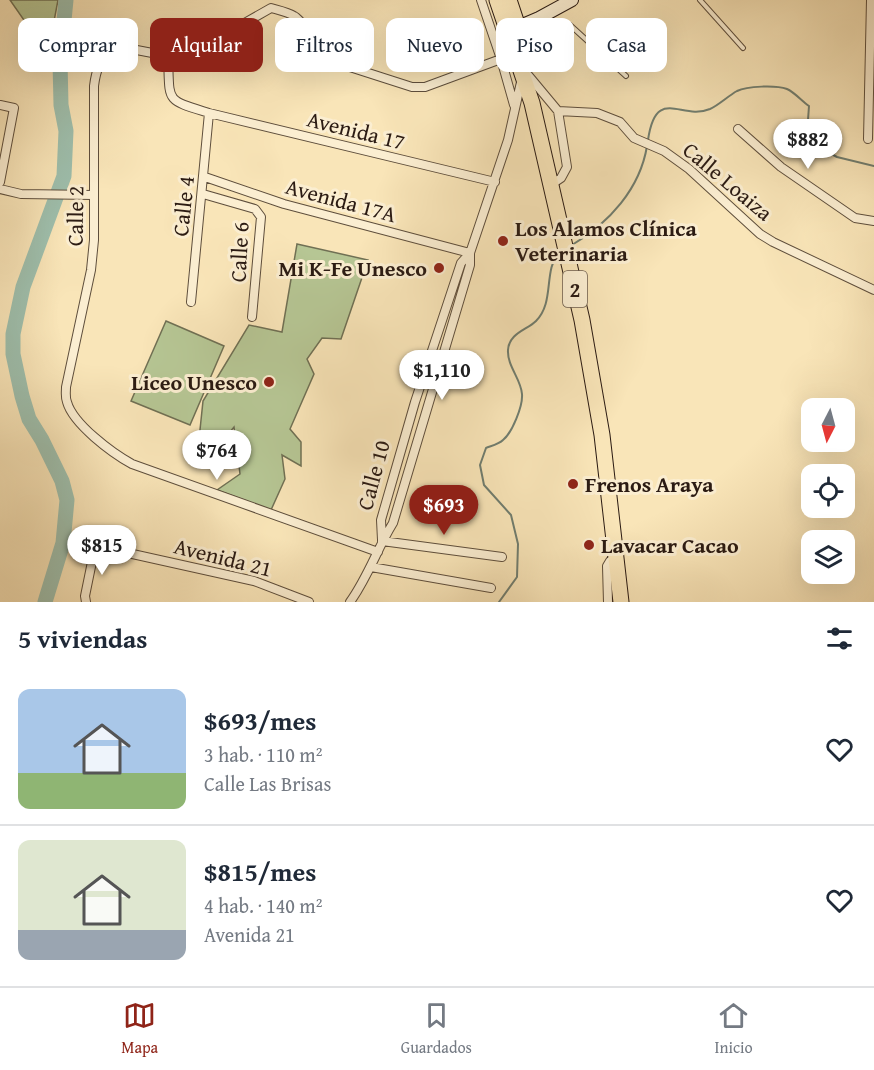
<!DOCTYPE html>
<html lang="es">
<meta charset="utf-8">
<style>
:root{--surface:#fff;--page:#f6f6f7;--text:#1f2937;--muted:#747a83;--line:#e0e1e3;--accent:#8f2418}
body{margin:0;font-family:"Gentium Book Plus",serif;background:var(--page);color:var(--text);height:100vh;display:flex;flex-direction:column;font-size:22px;white-space:nowrap}
*{box-sizing:border-box;margin:0}
p{font-size:20px;color:var(--muted)}
.icon{flex:none;width:33px;height:33px;fill:none;stroke:currentColor;stroke-width:2;stroke-linecap:round;stroke-linejoin:round}
.map{position:relative;height:602px;overflow:hidden}
.side{display:flex;flex-direction:column;background:var(--surface);flex:1}
.side>*{flex:none}
.guide{position:absolute;left:18px;top:18px;width:838px;height:54px;display:flex;gap:12px}
.needle{width:39px;rotate:186deg}
.fabs{position:absolute;left:801px;top:398px;display:grid;gap:12px}
.fabs a{display:grid;place-items:center;width:54px;height:54px;border-radius:12px;background:var(--surface);box-shadow:0 6px 24px #0002;font-size:30px}
.price{position:absolute;translate:-50% -51px;padding:0 14px;border-radius:21px;background:#fff;color:#222;font-size:20px;line-height:39px;filter:drop-shadow(0 2px 3px #0008)}
.price::after{content:'';position:absolute;left:50%;top:36px;width:18px;height:14px;margin-left:-9px;background:inherit;clip-path:polygon(0 0,100% 0,50% 100%)}
.price.active{background:var(--accent);color:#fff}
ul{padding:0;list-style:none}
li{display:flex;align-items:center;gap:18px;height:150px;padding:0 18px}
li+li{border-top:2px solid var(--line)}
li span{display:grid;place-items:center;flex:none;width:168px;height:120px;border-radius:12px;color:#555}
li>.icon{margin-inline-start:auto}
span .icon{width:72px;height:72px;fill:#fffc;stroke-width:1}
li b{font-size:26px}
h2{display:flex;justify-content:space-between;align-items:center;height:72px;padding:0 18px;font-size:26px}
.pill{padding:0 21px;border-radius:12px;background:var(--surface);box-shadow:0 6px 24px #0002;font-size:21px;line-height:54px}
.pill.active{background:var(--accent);color:#fff}
.dock{display:flex;justify-content:space-around;align-items:center;height:84px;border-top:2px solid var(--line);background:var(--surface);font-size:16px;color:var(--muted)}
.dock a{display:grid;justify-items:center;gap:3px}
.dock .active{color:var(--accent)}
.map>svg:first-child{display:block}
</style>
<div class="map">
<svg width="874" height="602" viewBox="0 0 874 602">
<rect width="100%" height="100%" fill="#f9e5b8"/>
<filter id="stains"><feTurbulence type="fractalNoise" baseFrequency=".00333" numOctaves="4"/><feColorMatrix values="0 0 0 0 .2 0 0 0 0 .09 0 0 0 0 .02 0 0 0 .5 -.17"/></filter>
<radialGradient id="worn" r=".72"><stop offset=".6" stop-color="#630" stop-opacity="0"/><stop offset="1" stop-color="#630" stop-opacity=".3"/></radialGradient>
<path fill="#b6c694" stroke="#707054" stroke-width="1.5" d="M10,0H58L52,32L35,36Z
M297,244L368,260L341,339L322,338L307,359L314,374L290,429L301,442V466L282,455L285,479L271,510L217,490L240,474L234,427L211,455L198,449L203,401L249,325L282,332Z
M166,321L224,346L190,425L131,401Z"/>
<g fill="none" stroke-linecap="round" stroke-linejoin="round">
<path stroke="#707d6f" stroke-width="2" d="M648,140C656,85 681,121 710,109C719,105 728,96 737,91C747,86 776,85 787,89C794,92 802,101 809,106L808,120L826,151L837,157L874,166
M572,245C609,223 640,189 647,146
M499,602L517,577L518,544L511,515L484,485L480,465L486,448C491,446 499,444 503,440C512,433 523,406 522,394C521,379 507,366 508,350C509,333 527,330 536,321C555,302 543,271 559,252"/>
<path stroke="#9ebfad" stroke-width="15" d="M45,602L63,543L67,500L62,481L42,440L29,419L22,396L13,354V334L23,287L64,176L66,131L61,105L60,61L66,0"/>
<defs>
<path id="lane" d="M700,0L743,48
M570,25L626,76"/>
<path id="street" d="M481,0L501,59L514,105
M527,51L531,36L539,18
M168,56C170,103 164,99 209,113L495,182
M0,105L14,108L0,182
M558,111L597,113L620,122L634,138L664,151L689,169L760,234L773,242L874,290
M738,129L781,167L855,218L874,221
M868,139L871,0
M205,177L284,204L470,253
M0,189L21,194L93,195
M203,194L255,209L261,217L252,317
M191,302L209,113
M382,540L381,520L415,402L461,263L470,253
M382,541L502,557
M378,552L132,464C112,453 73,424 67,402C65,397 66,392 66,387L91,270L94,240V86C96,70 100,59 112,48L121,47L168,56L193,38L234,29L271,8C278,10 288,12 294,16C307,24 316,49 331,61L412,87H425L501,59
M371,567L491,588
M86,602L85,596L94,552L101,547L254,581L309,602
M350,602C368,577 377,549 393,523L470,265V253L508,140L521,82L523,77L528,75L558,111L567,167L561,178L552,184
M608,602L607,566L610,561L616,559"/>
<path id="secondary" d="M511,30L539,18L572,0"/>
<path id="highway" d="M497,0L532,103L582,320L602,435L621,602
M509,0L518,27L524,55"/>
</defs>
<use href="#lane" stroke="#5e4e3c" stroke-width="6"/>
<use href="#street" stroke="#5e4e3c" stroke-width="10"/>
<use href="#secondary" stroke="#2b1b13" stroke-width="14"/>
<use href="#highway" stroke="#2b1b13" stroke-width="17"/>
<use href="#lane" stroke="#fbeed1" stroke-width="4"/>
<use href="#street" stroke="#fbeed1" stroke-width="8"/>
<use href="#secondary" stroke="#fbeed1" stroke-width="12"/>
<use href="#highway" stroke="#f9e5b8" stroke-width="15"/>
</g>
<g fill="#8f2418" stroke="#fbeed1" stroke-width="2">
<circle cx="503" cy="241" r="6"/>
<circle cx="439" cy="268" r="6"/>
<circle cx="269" cy="382" r="6"/>
<circle cx="573" cy="484" r="6"/>
<circle cx="589" cy="545" r="6"/>
</g>
<g text-anchor="middle" dominant-baseline="central" stroke-width="6" stroke-linejoin="round" paint-order="stroke">
<rect fill="#fbeed1" stroke="#695a4c" stroke-width="1.5" x="563" y="271" width="24" height="36" rx="4.5"/>
<g font-size="21" font-weight="bold" fill="#2b1b13">
<text x="575" y="289">2</text>
</g>
<g font-size="22" fill="#2b1b13" stroke="#fbeed1">
<text transform="translate(356 130) rotate(14)">Avenida 17</text>
<text transform="translate(728 181) rotate(40)">Calle Loaiza</text>
<text transform="translate(341 200) rotate(15)">Avenida 17A</text>
<text transform="translate(183 206) rotate(-84)">Calle 4</text>
<text transform="translate(75 216) rotate(-89)">Calle 2</text>
<text transform="translate(239 252) rotate(-87)">Calle 6</text>
<text transform="translate(373 475) rotate(-75)">Calle 10</text>
<text transform="translate(223 557) rotate(14)">Avenida 21</text>
</g>
<g font-size="22" font-weight="bold" fill="#2b1b13" stroke="#fbeed1" text-anchor="start">
<text x="515" y="228">Los Alamos Clínica<tspan x="515" dy="25">Veterinaria</tspan></text>
<text x="427" y="268" text-anchor="end">Mi K-Fe Unesco</text>
<text x="257" y="382" text-anchor="end">Liceo Unesco</text>
<text x="585" y="484">Frenos Araya</text>
<text x="601" y="545">Lavacar Cacao</text>
</g>
</g>
<rect width="100%" height="100%" filter="url(#stains)"/>
<rect width="100%" height="100%" fill="url(#worn)"/>
</svg>
<div class="fabs">
<a><svg class="needle" viewBox="-14 -14 28 28"><path d="M0-13l5 13h-10z" fill="#e53935"/><path d="M0 13l5-13h-10z" fill="#747a83"/></svg></a>
<a><svg class="icon" aria-label="locate" viewBox="0 0 24 24"><circle cx="12" cy="12" r="6"/><path d="M12 2v4M12 18v4M2 12h4M18 12h4"/></svg></a>
<a><svg class="icon" aria-label="layers" viewBox="0 0 24 24"><path d="M12 4l9 5-9 5-9-5zM3 14l9 5 9-5"/></svg></a>
</div>
<b class="price" style="left:808px;top:170px">$882</b>
<b class="price" style="left:442px;top:401px">$1,110</b>
<b class="price" style="left:217px;top:481px">$764</b>
<b class="price active" style="left:444px;top:536px">$693</b>
<b class="price" style="left:102px;top:576px">$815</b>
<div class="guide">
<a class="pill">Comprar</a>
<a class="pill active">Alquilar</a>
<a class="pill">Filtros</a>
<a class="pill">Nuevo</a>
<a class="pill">Piso</a>
<a class="pill">Casa</a>
</div>
</div>
<section class="side">
<h2>5 viviendas<svg class="icon" aria-label="filters" viewBox="0 0 24 24"><path d="M4 7h16M4 17h16"/><circle cx="9" cy="7" r="2"/><circle cx="15" cy="17" r="2"/></svg></h2>
<ul>
<li><span style="background:linear-gradient(#a9c7e8 70%,#8fb573 0)"><svg class="icon" aria-label="home" viewBox="0 0 24 24"><path d="M3 11l9-7 9 7M6 9v11h12V9"/></svg></span><div><b>$693/mes</b><p>3 hab. · 110 m²</p><p>Calle Las Brisas</p></div><svg class="icon" aria-label="heart" viewBox="0 0 24 24"><path d="M12 20l-8-8c-3-5 5-10 8-4 3-6 11-1 8 4z"/></svg></li>
<li><span style="background:linear-gradient(#dfe7d0 75%,#9aa5b1 0)"><svg class="icon" aria-label="home" viewBox="0 0 24 24"><path d="M3 11l9-7 9 7M6 9v11h12V9"/></svg></span><div><b>$815/mes</b><p>4 hab. · 140 m²</p><p>Avenida 21</p></div><svg class="icon" aria-label="heart" viewBox="0 0 24 24"><path d="M12 20l-8-8c-3-5 5-10 8-4 3-6 11-1 8 4z"/></svg></li>
</ul>
</section>
<nav class="dock">
<a class="active"><svg class="icon" aria-label="map" viewBox="0 0 24 24"><path d="M3 6l6-2 6 2 6-2v14l-6 2-6-2-6 2zM9 4v14M15 6v14"/></svg>Mapa</a>
<a><svg class="icon" aria-label="saved" viewBox="0 0 24 24"><path d="M7 4h10v16l-5-4-5 4z"/></svg>Guardados</a>
<a><svg class="icon" aria-label="home" viewBox="0 0 24 24"><path d="M3 11l9-7 9 7M6 9v11h12V9"/></svg>Inicio</a>
</nav>
